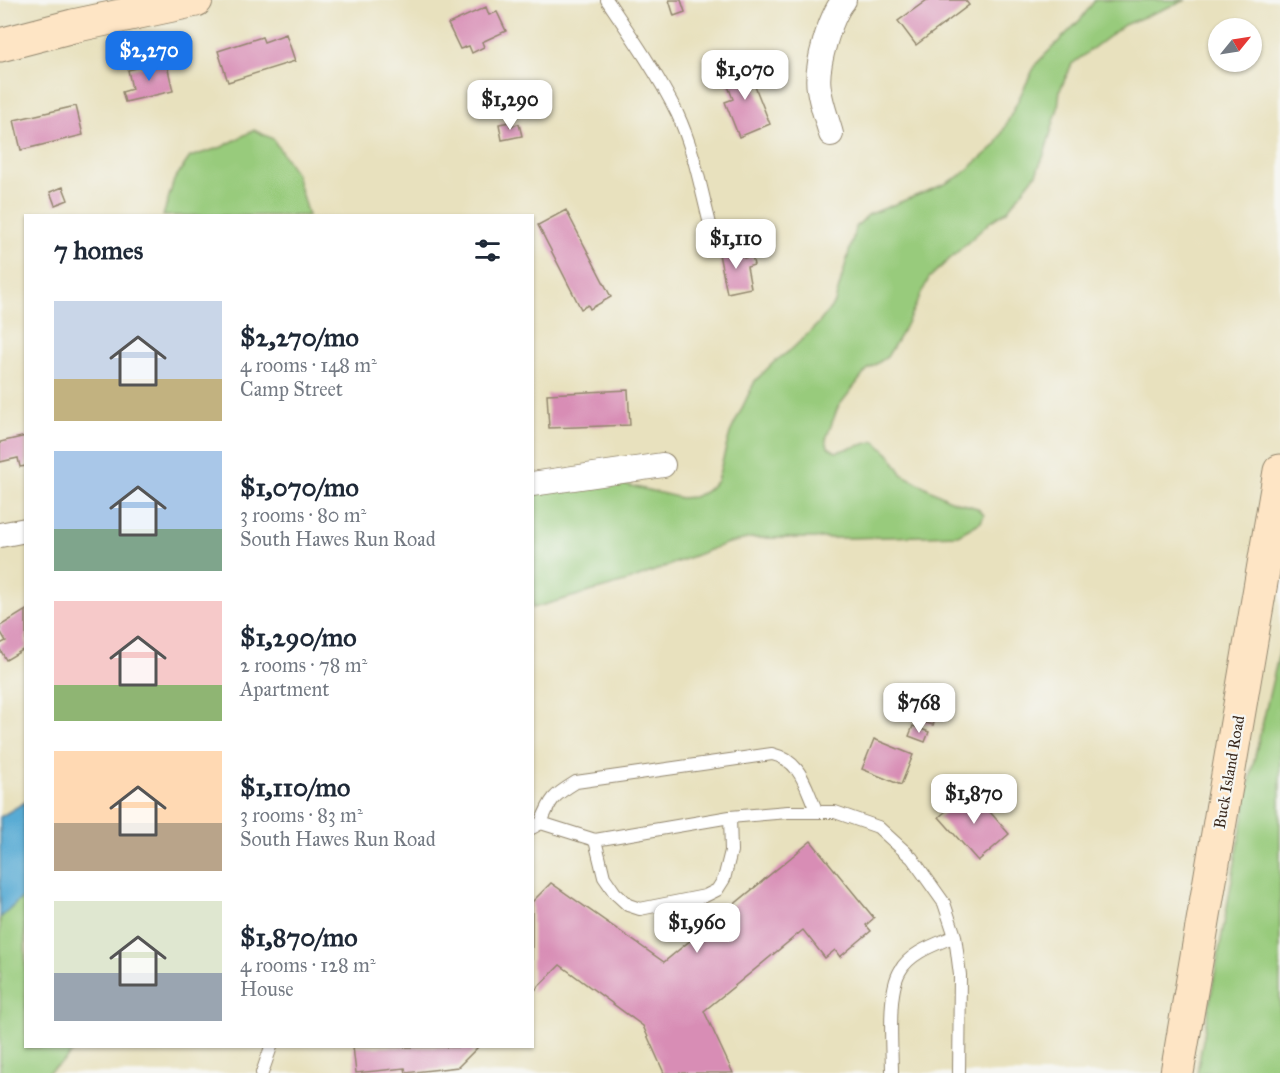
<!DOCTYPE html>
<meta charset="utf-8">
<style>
:root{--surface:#fff;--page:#f6f6f7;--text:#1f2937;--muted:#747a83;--accent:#1a73e8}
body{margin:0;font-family:"IM FELL Great Primer",serif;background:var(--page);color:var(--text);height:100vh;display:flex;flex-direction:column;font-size:22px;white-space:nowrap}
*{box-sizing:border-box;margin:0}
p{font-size:20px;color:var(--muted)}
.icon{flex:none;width:33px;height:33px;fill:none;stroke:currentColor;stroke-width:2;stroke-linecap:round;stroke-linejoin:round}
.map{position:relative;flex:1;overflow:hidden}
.panel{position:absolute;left:24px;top:214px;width:510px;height:834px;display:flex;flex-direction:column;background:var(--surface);border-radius:0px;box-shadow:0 2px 4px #0004}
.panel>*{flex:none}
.needle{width:39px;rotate:60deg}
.controls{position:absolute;left:1208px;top:18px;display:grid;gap:12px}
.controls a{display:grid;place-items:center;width:54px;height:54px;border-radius:50%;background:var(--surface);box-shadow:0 2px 4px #0004;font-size:30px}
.price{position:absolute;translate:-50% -51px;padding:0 14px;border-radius:12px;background:#fff;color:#222;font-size:20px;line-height:39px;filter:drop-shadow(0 2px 3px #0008)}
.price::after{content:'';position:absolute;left:50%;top:36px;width:18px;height:14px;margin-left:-9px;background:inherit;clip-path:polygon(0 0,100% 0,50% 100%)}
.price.active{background:var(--accent);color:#fff}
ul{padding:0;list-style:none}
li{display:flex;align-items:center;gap:18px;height:150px;padding:0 30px}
li span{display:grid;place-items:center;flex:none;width:168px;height:120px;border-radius:0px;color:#555}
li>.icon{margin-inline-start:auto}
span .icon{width:72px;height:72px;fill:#fffc;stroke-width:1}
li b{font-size:26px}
h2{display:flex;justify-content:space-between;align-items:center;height:72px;padding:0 30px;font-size:26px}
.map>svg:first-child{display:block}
</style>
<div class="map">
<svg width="1280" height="1073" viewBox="0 0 1280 1073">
<rect width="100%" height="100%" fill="#f6f6f2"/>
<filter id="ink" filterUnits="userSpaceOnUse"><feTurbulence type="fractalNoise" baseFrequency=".0167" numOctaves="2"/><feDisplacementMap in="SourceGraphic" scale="12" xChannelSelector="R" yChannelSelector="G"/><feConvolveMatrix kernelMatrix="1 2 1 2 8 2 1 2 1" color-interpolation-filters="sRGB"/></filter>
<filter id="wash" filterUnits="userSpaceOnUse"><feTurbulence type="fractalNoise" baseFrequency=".008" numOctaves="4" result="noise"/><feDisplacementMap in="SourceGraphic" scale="24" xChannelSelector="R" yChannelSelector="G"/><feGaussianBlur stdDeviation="1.35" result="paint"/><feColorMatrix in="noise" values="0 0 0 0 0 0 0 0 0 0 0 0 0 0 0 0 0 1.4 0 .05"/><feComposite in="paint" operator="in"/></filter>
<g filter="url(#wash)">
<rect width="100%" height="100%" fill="#e8e1be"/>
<path fill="#98cb7b" stroke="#6a7a4c" stroke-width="1.5" d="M1095,0H1186L1124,25L1072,64L1060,90L1058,108L1044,155L1036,174L1007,211L991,221L929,278L904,329L887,357L867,370L838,407L826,439L828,447L836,452L875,441L890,455L903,475L950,500L977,508L984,515L981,522L958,535L851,538H751L725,544L628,581L533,608V492L594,477L681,498L693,497L705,492L717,481L730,433L755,381L774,362L792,349L819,323L835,302L856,227L868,215L945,184L960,176L996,145L1036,64L1081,19Z
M254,130L273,139L296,174L308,216H163L174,180L190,157L222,147Z
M1280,648V1073H1197L1252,769Z
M25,895L26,1047H77L64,1061L47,1073H0V918Z"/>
<path fill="#59abd4" stroke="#4a6a79" stroke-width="1.5" d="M25,802V895L0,918V817Z"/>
<g id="blocks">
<path fill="#d88db5" d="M669,0H681L685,12L674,16Z
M927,0H965L969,5L916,45L898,21Z
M486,7L489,15L497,12L506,31L482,42L484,47L472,53L469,46L460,49L448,24Z
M286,34L295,61L228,82L218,51L262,37L264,42Z
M744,59L770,124L739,137L725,102L733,99L725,78L735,74L731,64Z
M166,61L173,91L125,102L122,92L132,89L128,70Z
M76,106L83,135L21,150L14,120Z
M510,122V126L519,124L522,136L502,140L499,124Z
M63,187L68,200L55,205L50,192Z
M566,210L611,297L590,309L588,305L581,309L538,225Z
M742,249L744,258L752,256L754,265L747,267L751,288L727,293L719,254Z
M628,390L630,425L549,428L547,394Z
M26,436V466L20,467L18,458L0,462V442Z
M26,610V648L6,660L0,649V644L6,641L0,631V626Z
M922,707L938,712L933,725L917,720Z
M913,726L929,732L925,742L909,736Z
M874,739L913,755L901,785L862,769Z
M971,790L1009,834L978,861L939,817Z
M811,841L874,918L866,925L871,931L840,957L835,950L825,958L803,930L704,1011L733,1073H664L643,1026L560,965L532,993V902L551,883L664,962Z
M353,1047H478L458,1067L406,1073L405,1068L356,1073Z"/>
</g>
</g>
<g filter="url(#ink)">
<use href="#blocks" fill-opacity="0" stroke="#92866e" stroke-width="1.5"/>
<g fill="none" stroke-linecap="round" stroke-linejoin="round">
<defs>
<path id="lane" d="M607,0C632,37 657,73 677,113C694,149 701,190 711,228
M730,817L731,851L724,879L717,890L705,896L640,909L628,905L615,893L604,877L595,840L730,817L788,812H835L878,827L912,858L944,903L955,936L960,975L959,1073
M541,823C551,798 553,796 576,782L772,754C802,761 805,787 817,812
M532,828L541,823L595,840
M262,1073L271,1047
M892,1073C892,1046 887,993 900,971C910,952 937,944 955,936"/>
<path id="street" d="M831,134C827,119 821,104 819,89C815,67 830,17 844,0
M532,484L663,465
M0,535L26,530"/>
<path id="secondary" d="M0,45L73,26L196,0
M1177,1073L1280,471"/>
</defs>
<use href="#lane" stroke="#92866e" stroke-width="14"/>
<use href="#street" stroke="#92866e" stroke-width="26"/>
<use href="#secondary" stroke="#92866e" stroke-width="35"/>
<use href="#lane" stroke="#fff" stroke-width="12"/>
<use href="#street" stroke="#fff" stroke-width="24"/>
<use href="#secondary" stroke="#fee5c5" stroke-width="33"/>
</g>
</g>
<g text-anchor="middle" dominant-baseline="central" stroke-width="4.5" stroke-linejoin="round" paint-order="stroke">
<g font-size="16" fill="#3b2a1e" stroke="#f6f6f2">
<text transform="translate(1229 772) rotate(-80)">Buck Island Road</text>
</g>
</g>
</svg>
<div class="controls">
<a><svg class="needle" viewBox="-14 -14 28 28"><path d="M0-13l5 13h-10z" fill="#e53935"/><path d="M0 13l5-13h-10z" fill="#747a83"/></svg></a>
</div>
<b class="price active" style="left:149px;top:82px">$2,270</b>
<b class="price" style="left:745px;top:101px">$1,070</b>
<b class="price" style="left:510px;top:131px">$1,290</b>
<b class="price" style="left:736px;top:270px">$1,110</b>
<b class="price" style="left:919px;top:734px">$768</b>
<b class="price" style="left:974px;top:825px">$1,870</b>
<b class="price" style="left:697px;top:954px">$1,960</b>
<section class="panel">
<h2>7 homes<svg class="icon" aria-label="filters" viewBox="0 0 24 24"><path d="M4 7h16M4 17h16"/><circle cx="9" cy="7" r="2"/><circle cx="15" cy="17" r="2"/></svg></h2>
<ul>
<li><span style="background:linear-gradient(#c9d6e8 65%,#c2b280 0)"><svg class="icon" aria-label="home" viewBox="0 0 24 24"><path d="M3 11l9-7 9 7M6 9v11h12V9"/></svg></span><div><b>$2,270/mo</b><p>4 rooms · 148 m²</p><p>Camp Street</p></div></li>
<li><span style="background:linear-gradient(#a9c7e8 65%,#7fa58c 0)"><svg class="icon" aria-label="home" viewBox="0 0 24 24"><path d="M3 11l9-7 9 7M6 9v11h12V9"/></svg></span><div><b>$1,070/mo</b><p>3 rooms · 80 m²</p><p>South Hawes Run Road</p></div></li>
<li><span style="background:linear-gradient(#f6c9c9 70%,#8fb573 0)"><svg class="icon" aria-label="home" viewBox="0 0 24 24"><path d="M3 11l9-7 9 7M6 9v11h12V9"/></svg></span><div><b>$1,290/mo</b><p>2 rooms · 78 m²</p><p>Apartment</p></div></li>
<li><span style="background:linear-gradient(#ffd9b3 60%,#b9a48a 0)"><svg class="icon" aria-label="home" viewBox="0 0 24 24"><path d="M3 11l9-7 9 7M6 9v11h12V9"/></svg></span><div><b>$1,110/mo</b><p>3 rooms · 83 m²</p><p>South Hawes Run Road</p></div></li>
<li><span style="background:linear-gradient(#dfe7d0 60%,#9aa5b1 0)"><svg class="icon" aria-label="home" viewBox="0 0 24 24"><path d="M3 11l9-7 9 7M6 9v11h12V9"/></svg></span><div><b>$1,870/mo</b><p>4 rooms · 128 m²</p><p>House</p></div></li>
</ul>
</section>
</div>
